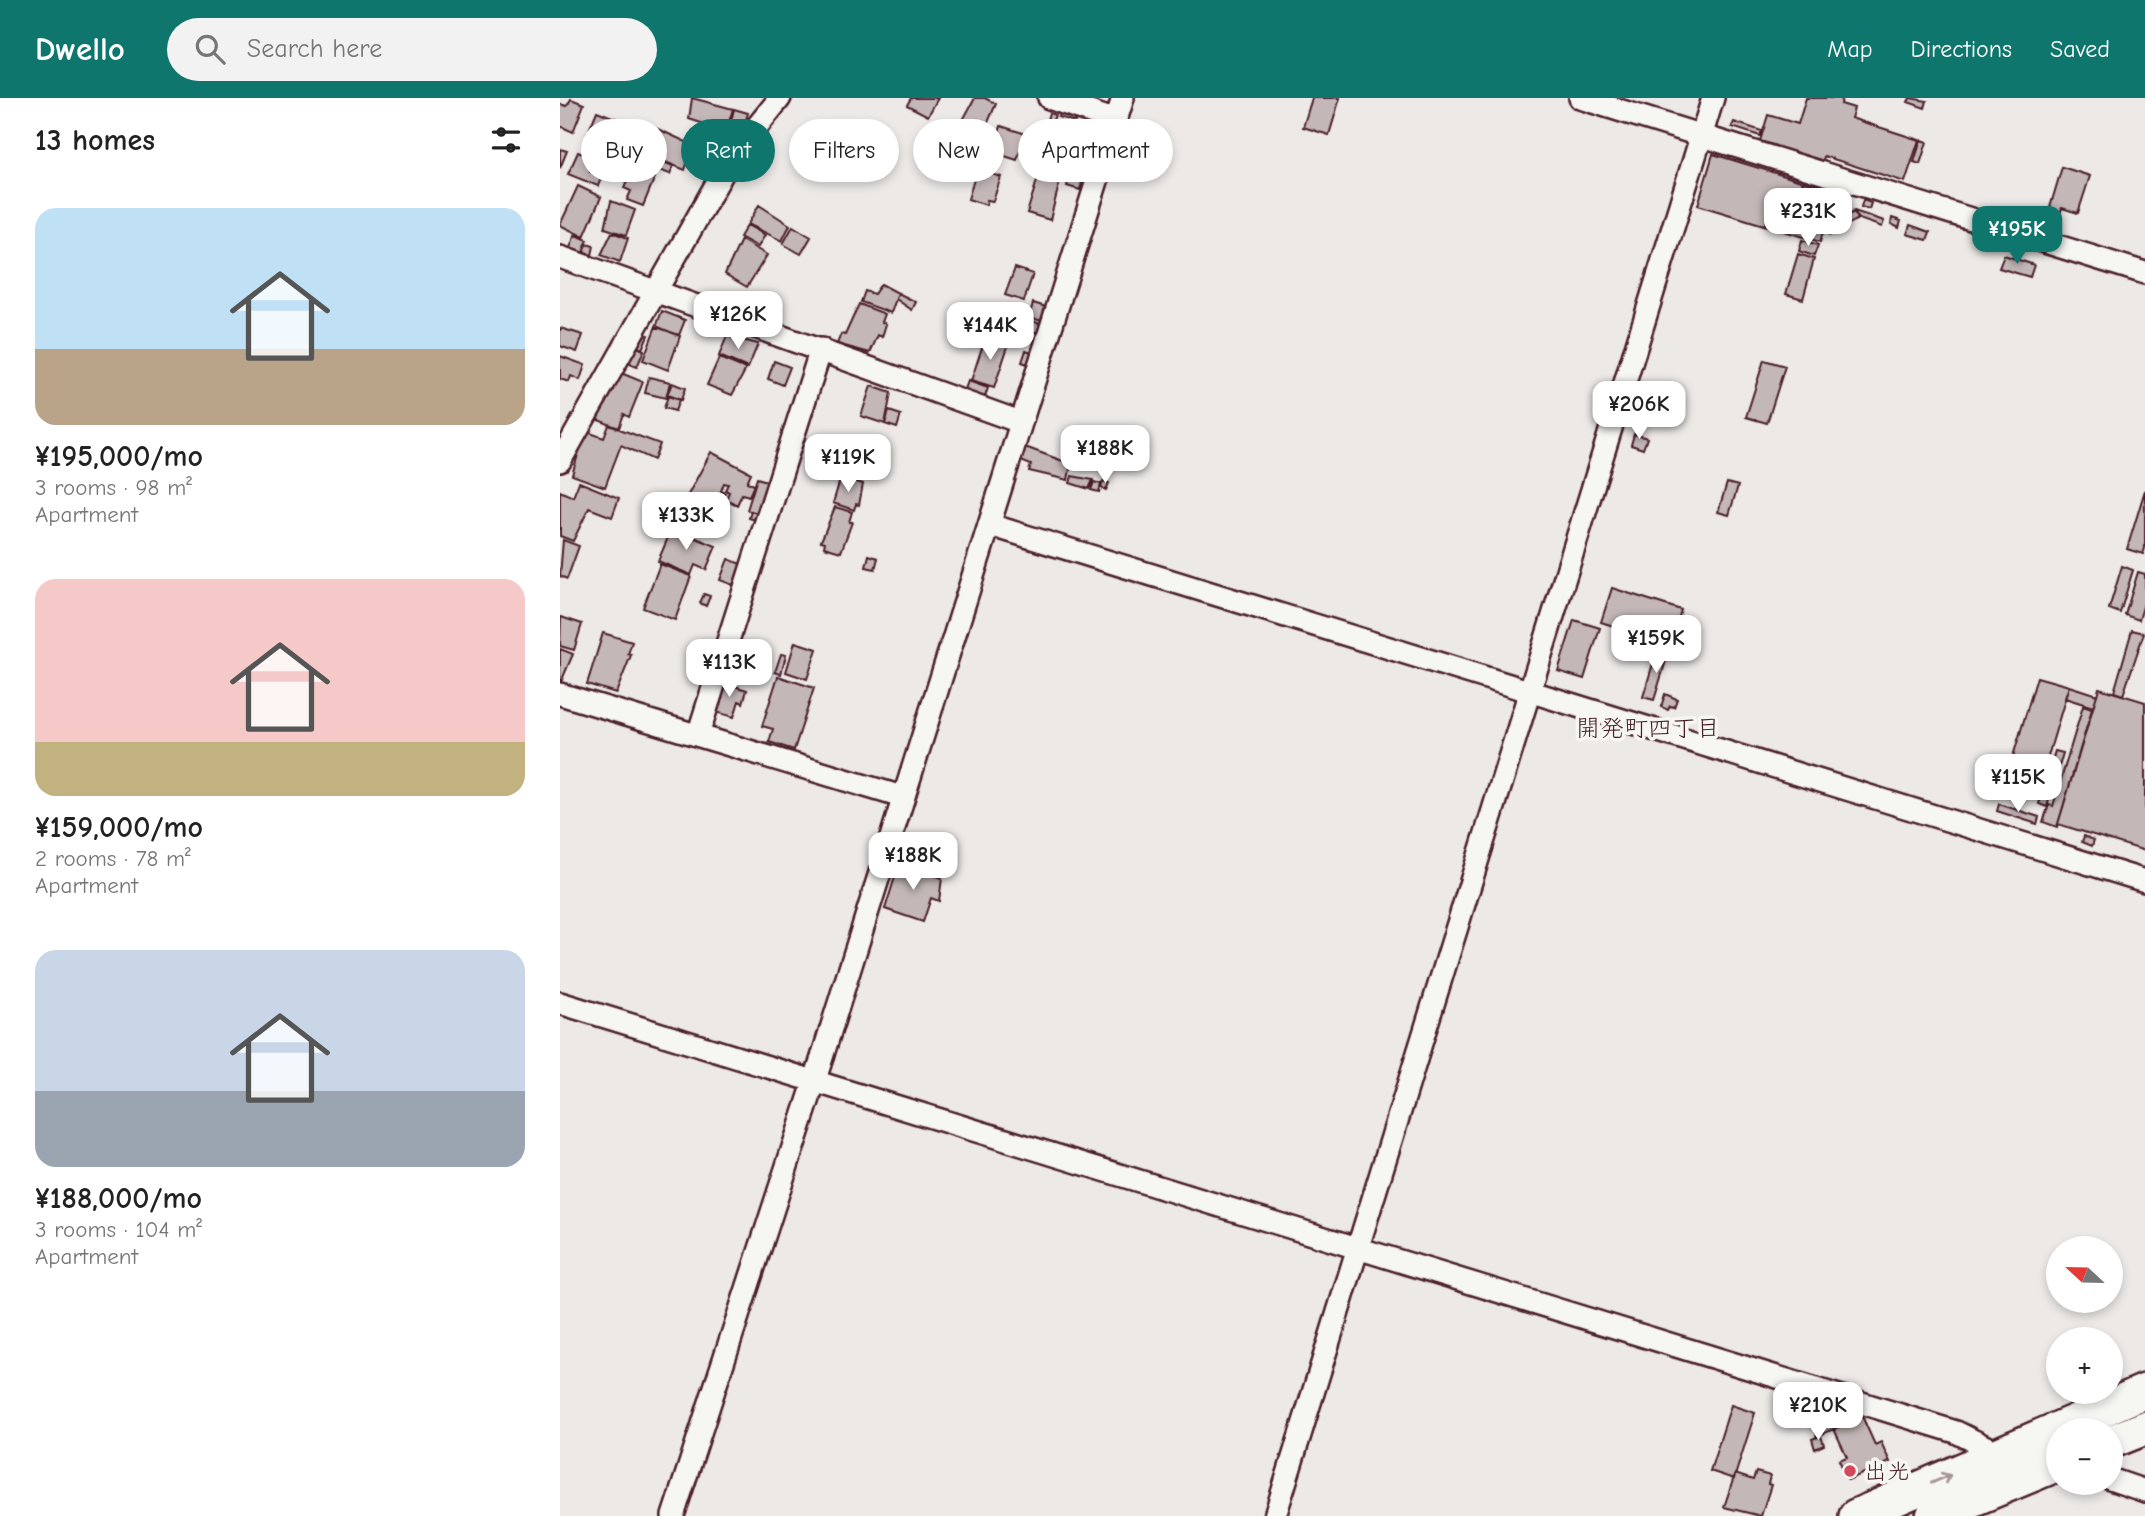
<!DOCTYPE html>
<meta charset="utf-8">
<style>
:root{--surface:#fff;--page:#f2f2f2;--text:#222;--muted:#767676;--accent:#0f766e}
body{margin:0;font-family:"Comic Neue","Klee One",sans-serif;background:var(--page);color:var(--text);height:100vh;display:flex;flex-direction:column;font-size:26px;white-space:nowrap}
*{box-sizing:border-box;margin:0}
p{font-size:23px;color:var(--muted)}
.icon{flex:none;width:38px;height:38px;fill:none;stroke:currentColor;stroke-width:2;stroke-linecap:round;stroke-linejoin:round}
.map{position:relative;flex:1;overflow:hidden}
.side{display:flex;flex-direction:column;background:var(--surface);width:560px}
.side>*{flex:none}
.guide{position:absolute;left:21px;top:21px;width:665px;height:63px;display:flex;gap:14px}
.needle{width:46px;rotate:292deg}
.buttons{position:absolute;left:1486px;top:1138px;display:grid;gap:14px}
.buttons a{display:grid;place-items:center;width:77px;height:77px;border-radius:50%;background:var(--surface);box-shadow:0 4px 10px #0003;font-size:35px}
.price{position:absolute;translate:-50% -60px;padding:0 16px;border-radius:14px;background:#fff;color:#222;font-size:23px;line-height:46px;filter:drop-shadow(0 2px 4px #0008)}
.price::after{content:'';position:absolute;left:50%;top:42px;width:21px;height:16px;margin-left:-10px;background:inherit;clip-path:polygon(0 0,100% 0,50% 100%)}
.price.active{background:var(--accent);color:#fff}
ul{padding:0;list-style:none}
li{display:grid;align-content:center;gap:14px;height:371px;padding:0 35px}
li span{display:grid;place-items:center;height:217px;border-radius:21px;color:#555}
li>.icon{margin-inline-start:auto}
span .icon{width:126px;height:126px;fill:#fffc;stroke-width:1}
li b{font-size:30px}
h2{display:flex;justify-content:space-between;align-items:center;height:84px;padding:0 35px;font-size:30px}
.chip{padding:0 24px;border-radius:32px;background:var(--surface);box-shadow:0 4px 10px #0003;font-size:24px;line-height:63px}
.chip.active{background:var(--accent);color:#fff}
header{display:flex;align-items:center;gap:42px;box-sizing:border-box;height:98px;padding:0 35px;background:var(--accent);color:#fff}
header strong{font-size:33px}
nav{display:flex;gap:38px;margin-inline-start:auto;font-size:24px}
.search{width:490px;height:63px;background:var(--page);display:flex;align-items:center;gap:18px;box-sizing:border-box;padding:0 24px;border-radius:38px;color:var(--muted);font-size:26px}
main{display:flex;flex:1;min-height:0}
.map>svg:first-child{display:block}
</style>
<header>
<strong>Dwello</strong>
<div class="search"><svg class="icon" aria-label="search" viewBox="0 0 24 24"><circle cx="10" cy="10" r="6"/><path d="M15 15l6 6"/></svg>Search here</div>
<nav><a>Map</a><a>Directions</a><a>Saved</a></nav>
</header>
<main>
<section class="side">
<h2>13 homes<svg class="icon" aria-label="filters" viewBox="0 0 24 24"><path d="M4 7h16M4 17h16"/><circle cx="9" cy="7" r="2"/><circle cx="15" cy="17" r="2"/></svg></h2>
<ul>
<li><span style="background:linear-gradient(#bfe0f5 65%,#b9a48a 0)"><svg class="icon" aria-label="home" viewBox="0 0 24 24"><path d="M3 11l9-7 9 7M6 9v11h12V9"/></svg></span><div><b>¥195,000/mo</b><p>3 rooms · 98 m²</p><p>Apartment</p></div></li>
<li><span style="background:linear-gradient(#f6c9c9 75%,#c2b280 0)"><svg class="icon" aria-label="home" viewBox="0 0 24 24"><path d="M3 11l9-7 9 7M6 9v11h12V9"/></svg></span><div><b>¥159,000/mo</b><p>2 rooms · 78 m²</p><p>Apartment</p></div></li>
<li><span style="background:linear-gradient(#c9d6e8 65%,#9aa5b1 0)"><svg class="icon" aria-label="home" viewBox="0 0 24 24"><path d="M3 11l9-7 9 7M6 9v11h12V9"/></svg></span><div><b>¥188,000/mo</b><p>3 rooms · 104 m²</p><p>Apartment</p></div></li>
</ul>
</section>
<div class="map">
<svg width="1585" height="1418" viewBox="0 0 1585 1418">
<rect width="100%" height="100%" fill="#ece9e6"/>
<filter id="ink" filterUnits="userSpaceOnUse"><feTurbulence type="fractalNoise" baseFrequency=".0143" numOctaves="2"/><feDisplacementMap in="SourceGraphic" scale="14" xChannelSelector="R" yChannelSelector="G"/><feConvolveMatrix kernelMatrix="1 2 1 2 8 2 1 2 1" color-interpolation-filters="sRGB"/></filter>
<g filter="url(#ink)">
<path fill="#c4b7b7" stroke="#4a1f2b" stroke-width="2" d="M132,0L173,11L166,33L129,21Z
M351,0H378L368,18L347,7Z
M415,0H425L436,6L419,45L397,33Z
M752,0H780L769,37L743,29Z
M1246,0H1282L1281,6L1294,10L1291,20L1359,42L1345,84L1264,58L1263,63L1200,43L1208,17L1238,26Z
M1350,0L1367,3L1365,10L1348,4Z
M11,1L24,6L13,34L0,28V6L7,8Z
M174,11L188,15L183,32L170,27Z
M500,11L517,17L515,24L498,19Z
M37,13L60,22L50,46L27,37Z
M489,15L495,17L491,27L486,25Z
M1174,24L1202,33L1200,38L1172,29Z
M89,27L133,47L125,72L78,53Z
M441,28L466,36L457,62L429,53L432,43L436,45Z
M493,35L516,42L506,74L482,67Z
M143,41L164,50L155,71L128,58L133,47L140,49Z
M1361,42L1367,44L1360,66L1354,64Z
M0,51L7,53L0,70Z
M18,54L37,62L30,73L42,78L38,88L8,76Z
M1153,56L1244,84L1204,127L1138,107Z
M89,58L113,68L110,76L99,72L98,75L83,67Z
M75,64L97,74L83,108L67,102L71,93L64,90Z
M1502,69L1530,78L1518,115L1502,110L1500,116L1489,113Z
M417,71L441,79L433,103L427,102L426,107L408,101Z
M479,76L500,83L490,122L467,115Z
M509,80L522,84L520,92L507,88Z
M1244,84L1275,94L1260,144L1204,127Z
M18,88L41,99L24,139L0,127Z
M1303,102L1311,105L1309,111L1301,109Z
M51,103L75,112L66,137L45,130Z
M199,107L230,127L222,143L188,126Z
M1294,113L1324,123L1322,129L1299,121Z
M1294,114L1298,121L1270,137L1266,129Z
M1332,120L1341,123L1339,130L1331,126Z
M187,127L205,137L198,149L180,139Z
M1350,127L1370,134L1367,142L1347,136Z
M233,128L251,139L241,156L223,146Z
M52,134L68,140L60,164L41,157Z
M15,137L28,142L23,155L10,150Z
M181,142L207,157L187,189L165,176Z
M1242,142L1258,147L1254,158L1239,153Z
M26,146L34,148L32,157L24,155Z
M1238,156L1254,161L1243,201L1226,196Z
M1444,157L1474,167L1470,179L1439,170Z
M455,170L473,176L464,203L445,197Z
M321,186L338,195L331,215L301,204L305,193L314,196Z
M338,195L356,204L352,212L336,201Z
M473,205L486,209L482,223L469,219Z
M299,206L325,216L322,224L326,226L322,239L318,237L310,255L277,246L281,236L285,237Z
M458,209L469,213L467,218L456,215Z
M102,213L125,222L119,237L96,229Z
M464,220L481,226L478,235L461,229Z
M96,228L120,238L108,272L83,262Z
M0,230L23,237L17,254L0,248Z
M79,233L88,237L82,251L73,247Z
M426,237L449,245L434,290L411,283Z
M167,238L198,246L188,270L159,258Z
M72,247L84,252L77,269L65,264Z
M466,252L472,254L468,266L462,264Z
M0,258L25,267L20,282L11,278L9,284L0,281Z
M159,260L186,271L172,297L147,287Z
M1204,262L1225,268L1207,325L1186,319Z
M214,263L230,269L223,287L208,281Z
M61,275L83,284L69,319L64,316L59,330L33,320L42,305L46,306L57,279L60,280Z
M89,279L110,284L106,300L85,295Z
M408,283L428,290L423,304L403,297Z
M112,285L125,290L121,302L107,297Z
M311,288L331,295L325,326L301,318Z
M108,298L119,302L115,313L104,310Z
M329,313L341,317L337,330L325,326Z
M49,327L100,346L94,362L61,347L45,389L12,377L25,333L44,340Z
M1074,336L1087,340L1083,351L1071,347Z
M465,349L511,366L508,382L469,373L471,367L461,363Z
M151,354L191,375L187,384L194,387L189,398L182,396L177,407L166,401L169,394L165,392L168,386L164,385L161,393L165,395L163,400L157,397L152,416L147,414L139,432L119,423L121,418L117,417Z
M512,378L533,382L529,391L510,385Z
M281,379L303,386L299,407L296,406L294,412L273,405Z
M197,380L210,384L200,416L187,412Z
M543,383L549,385L546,392L541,390Z
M19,384L59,400L52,419L29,410L13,443L0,438V393L13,399Z
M534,384L541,386L539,394L531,392Z
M1167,385L1178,388L1169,417L1158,414Z
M1585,392V450L1583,456L1567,451Z
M275,409L292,414L289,424H292L281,454L264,449L265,444L261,443Z
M191,413L198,415L196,422L189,420Z
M112,430L156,448L146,472L135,467L131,477L98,463Z
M3,442L19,448L7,481L0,478Z
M309,457L318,460L315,471L306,469Z
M168,461L181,466L173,487L160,482Z
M100,466L131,478L115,522L83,510Z
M1562,468L1573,472L1560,515L1549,511Z
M1578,474L1585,476V502L1579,522L1565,517Z
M1052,490L1121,512L1110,546L1041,524Z
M144,496L150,498L146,508L140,505Z
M1,519L22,526L14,552L0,548Z
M1014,522L1040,530L1024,581L998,573Z
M1572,532L1584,535L1563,597L1554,594Z
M43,535L72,544L68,556L71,557L56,595L27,586Z
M235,544L257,551L247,581L226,574Z
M0,551L13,556L1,584H0Z
M1097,552L1108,556L1094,602L1083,599Z
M221,556L226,557L221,576L215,574Z
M218,578L254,590L234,652L209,644L213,631L202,628Z
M1477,579L1509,588L1480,685L1448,675Z
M161,584L187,592L183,605L179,603L174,619L152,613Z
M1509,588L1537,597L1533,609L1505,600Z
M1539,590L1585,604V753L1498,726Z
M1105,596L1117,601L1114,609L1110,608L1108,612L1101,609Z
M1523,608L1532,611L1497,729L1483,724L1489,707L1493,708Z
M1495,653L1503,655L1487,709L1479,706Z
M1439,706L1479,719L1477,726L1437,713Z
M1524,738L1534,742L1532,748L1522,744Z
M344,741L359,746L354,762L338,757Z
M359,746L393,756L388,773L354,762Z
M340,763L382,780L379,803L371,800L363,824L325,811Z
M1265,1304L1301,1316L1302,1318L1256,1339L1261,1317L1269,1313Z
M1171,1307L1195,1315L1174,1381L1150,1373Z
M1302,1318L1315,1347L1321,1344L1330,1364L1288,1382L1279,1362L1287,1359L1274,1331Z
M1261,1338L1264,1347L1255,1351L1252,1341Z
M1196,1374L1210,1378L1208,1386L1211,1387L1201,1418L1164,1409L1175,1376L1193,1382Z"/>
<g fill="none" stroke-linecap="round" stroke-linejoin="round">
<defs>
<path id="minor" d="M489,0L556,23
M1020,0L1585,175
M0,159L460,324
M0,363L170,62L220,0
M430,427L1585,783
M0,596L342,699
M138,637L261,251
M0,905L1396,1334L1440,1356
M1550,1381L1585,1393
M113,1418L254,985L563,0
M715,1418L1153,0"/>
<path id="trunk" d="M1550,1344L1585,1330
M1296,1418L1585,1293
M1373,1418L1498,1366"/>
</defs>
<use href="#minor" stroke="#4a1f2b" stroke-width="26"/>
<use href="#trunk" stroke="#4a1f2b" stroke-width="38"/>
<use href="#minor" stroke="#f6f6f2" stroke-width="21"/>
<use href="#trunk" stroke="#f6f6f2" stroke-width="33"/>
</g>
<defs><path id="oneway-shaft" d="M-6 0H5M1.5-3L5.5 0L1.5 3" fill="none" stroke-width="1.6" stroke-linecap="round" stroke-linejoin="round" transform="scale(1.75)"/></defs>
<use stroke="#a99598" href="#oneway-shaft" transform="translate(1381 1381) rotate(-23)"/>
</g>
<circle fill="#d1495b" stroke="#f6f6f2" stroke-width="2.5" cx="1290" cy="1373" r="7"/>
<g text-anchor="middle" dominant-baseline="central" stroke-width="7" stroke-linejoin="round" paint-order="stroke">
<g font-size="23" fill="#4a1f2b" stroke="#f6f6f2" text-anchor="start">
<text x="1304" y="1373">出光</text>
</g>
<g font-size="24" fill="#4a1f2b" stroke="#f6f6f2">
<text x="1088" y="630">開発町四丁目</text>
</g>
</g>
</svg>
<div class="buttons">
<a><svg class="needle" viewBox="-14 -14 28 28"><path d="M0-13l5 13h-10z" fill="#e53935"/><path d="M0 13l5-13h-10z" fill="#767676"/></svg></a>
<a>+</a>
<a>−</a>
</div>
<b class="price" style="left:1248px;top:150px">¥231K</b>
<b class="price active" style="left:1457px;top:168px">¥195K</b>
<b class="price" style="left:178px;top:253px">¥126K</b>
<b class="price" style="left:430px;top:264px">¥144K</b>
<b class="price" style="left:1079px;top:343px">¥206K</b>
<b class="price" style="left:545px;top:387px">¥188K</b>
<b class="price" style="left:288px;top:396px">¥119K</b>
<b class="price" style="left:126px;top:454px">¥133K</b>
<b class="price" style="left:1096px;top:577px">¥159K</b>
<b class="price" style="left:169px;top:601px">¥113K</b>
<b class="price" style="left:1458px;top:716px">¥115K</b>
<b class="price" style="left:353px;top:794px">¥188K</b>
<b class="price" style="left:1258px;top:1344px">¥210K</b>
<div class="guide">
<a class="chip">Buy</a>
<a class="chip active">Rent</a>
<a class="chip">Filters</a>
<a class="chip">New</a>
<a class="chip">Apartment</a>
</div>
</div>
</main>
